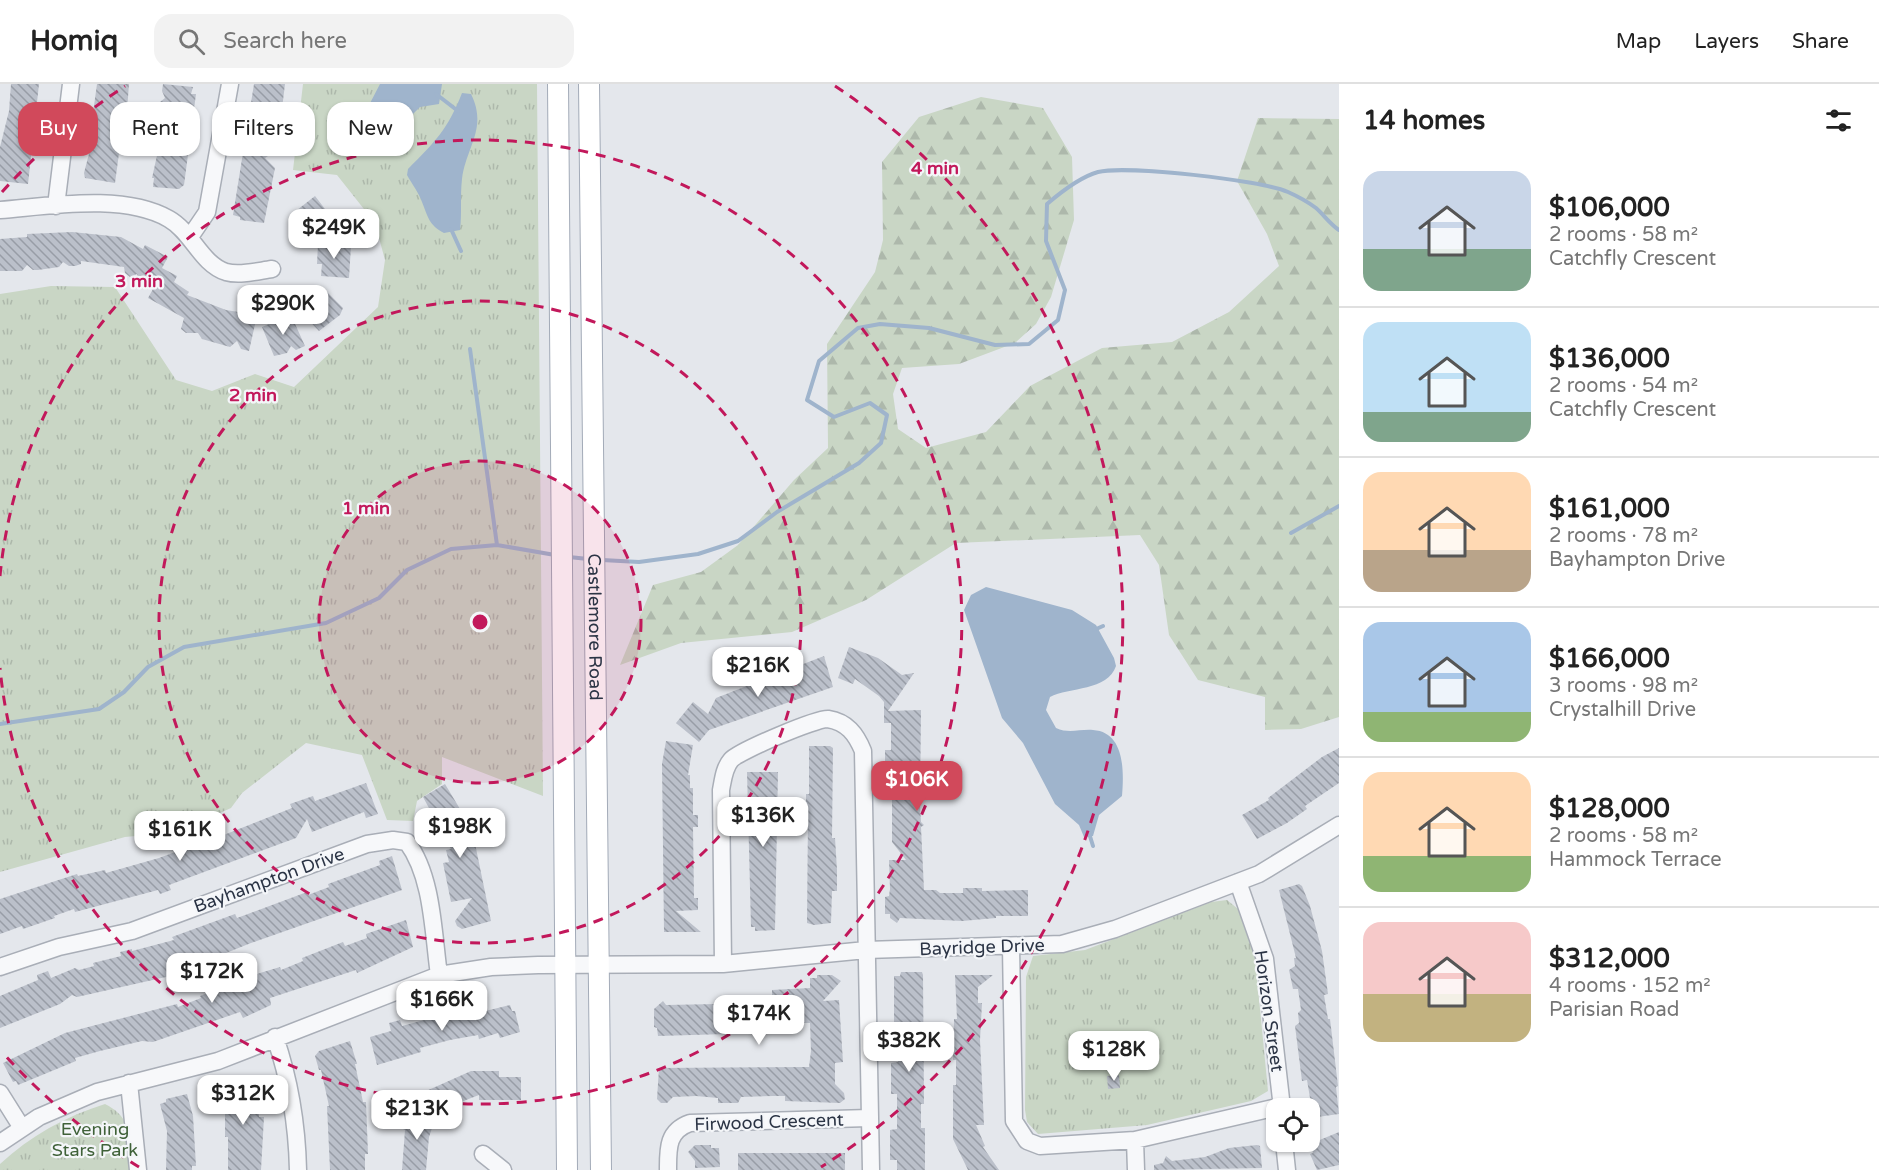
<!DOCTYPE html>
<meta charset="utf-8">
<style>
:root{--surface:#fff;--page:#f2f2f2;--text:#222;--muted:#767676;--line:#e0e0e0;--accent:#d1495b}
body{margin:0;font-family:"Varela Round",sans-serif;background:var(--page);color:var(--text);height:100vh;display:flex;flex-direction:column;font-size:22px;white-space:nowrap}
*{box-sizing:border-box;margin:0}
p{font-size:20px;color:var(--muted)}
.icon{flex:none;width:33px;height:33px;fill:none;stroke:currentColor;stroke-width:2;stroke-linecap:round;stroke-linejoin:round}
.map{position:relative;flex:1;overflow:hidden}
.panel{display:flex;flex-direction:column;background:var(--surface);width:540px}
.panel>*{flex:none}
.banner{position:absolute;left:18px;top:18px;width:570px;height:54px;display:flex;gap:12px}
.controls{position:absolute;left:1266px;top:1014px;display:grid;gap:12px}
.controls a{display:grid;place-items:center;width:54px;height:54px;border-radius:12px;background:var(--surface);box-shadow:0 2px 4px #0004;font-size:30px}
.price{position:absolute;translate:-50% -51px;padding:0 14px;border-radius:12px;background:#fff;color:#222;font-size:20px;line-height:39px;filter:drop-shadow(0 2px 3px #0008)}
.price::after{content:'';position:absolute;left:50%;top:36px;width:18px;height:14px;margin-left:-9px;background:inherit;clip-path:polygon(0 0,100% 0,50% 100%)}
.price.selected{background:var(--accent);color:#fff}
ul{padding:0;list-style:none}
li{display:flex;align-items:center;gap:18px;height:150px;padding:0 24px}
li+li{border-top:2px solid var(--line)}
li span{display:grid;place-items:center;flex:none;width:168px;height:120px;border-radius:18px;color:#555}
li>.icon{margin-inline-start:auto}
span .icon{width:72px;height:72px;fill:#fffc;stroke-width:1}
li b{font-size:26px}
h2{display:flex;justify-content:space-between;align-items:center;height:72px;padding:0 24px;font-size:26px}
.pill{padding:0 21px;border-radius:18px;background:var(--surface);box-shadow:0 2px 4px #0004;font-size:21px;line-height:54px}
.pill.selected{background:var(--accent);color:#fff}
header{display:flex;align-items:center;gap:36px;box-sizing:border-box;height:84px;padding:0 30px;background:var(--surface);border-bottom:2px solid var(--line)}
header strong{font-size:28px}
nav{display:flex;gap:33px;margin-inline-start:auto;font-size:21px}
.search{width:420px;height:54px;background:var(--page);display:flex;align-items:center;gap:15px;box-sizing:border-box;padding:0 21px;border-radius:18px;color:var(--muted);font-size:22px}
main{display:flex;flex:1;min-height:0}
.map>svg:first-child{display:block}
</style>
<header>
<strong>Homiq</strong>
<div class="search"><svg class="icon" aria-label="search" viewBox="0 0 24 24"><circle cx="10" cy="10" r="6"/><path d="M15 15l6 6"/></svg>Search here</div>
<nav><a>Map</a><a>Layers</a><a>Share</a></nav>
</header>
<main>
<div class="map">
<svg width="1339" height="1086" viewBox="0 0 1339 1086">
<defs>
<pattern id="forest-firs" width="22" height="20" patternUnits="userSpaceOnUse" patternTransform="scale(1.5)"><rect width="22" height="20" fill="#c9d6c5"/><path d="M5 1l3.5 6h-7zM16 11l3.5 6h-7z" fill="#adb8ab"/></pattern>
<pattern id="park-tufts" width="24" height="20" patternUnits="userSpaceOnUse" patternTransform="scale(1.5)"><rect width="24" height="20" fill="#c9d6c5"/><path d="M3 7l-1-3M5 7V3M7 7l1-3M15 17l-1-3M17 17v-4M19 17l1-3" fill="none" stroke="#adb8ab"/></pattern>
<pattern id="building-back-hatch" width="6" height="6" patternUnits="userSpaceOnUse" patternTransform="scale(1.5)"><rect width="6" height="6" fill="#bbc0ca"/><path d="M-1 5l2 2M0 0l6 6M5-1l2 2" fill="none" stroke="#989da6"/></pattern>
</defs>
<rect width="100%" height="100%" fill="#e4e7ec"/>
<path fill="url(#forest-firs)" d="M981,13L1043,24L1072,73L1074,136L1051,213L1036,240L1015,259L959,280L902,284L893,310L898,345L926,364L986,348L1030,302L1102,264L1172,258L1229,228L1279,182L1267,150L1237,97L1258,34L1339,35V633L1301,645L1265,646V613L1198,596L1169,551L1159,481L1140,451L956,459L866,516L792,548L681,559L620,581L653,501L701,488L738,461L794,396L828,364L827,260L875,188L883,156L882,78L919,33Z"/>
<path fill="url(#park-tufts)" d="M303,0H537L543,712L442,673V700L417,717L413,737L387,736L362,671L306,659L242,709L231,724L177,748L125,753L0,788V210L51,202L115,203L176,296L212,307L255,290L294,303L378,223L385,176L375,139L337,91L293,86Z
M1227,816L1238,825L1255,874L1268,1007L1251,1017L1147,1041L1038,1050L1027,1038L1025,1026L1026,893L1033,872L1085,866L1211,818Z
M105,1020C135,1035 129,1056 129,1086H0V1080C30,1052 66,1032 105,1020Z"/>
<path fill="#9fb4cc" d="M380,0H442L439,20L420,23L381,62L367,68L356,55L368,46L367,25Z
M462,9L471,10C488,44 466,63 462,95C460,112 462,129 460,146L444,149C429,141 428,133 422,118C419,109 412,100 407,91L408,85C435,58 448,45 462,9Z
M986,503L1072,526L1096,541L1114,574L1116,582C1108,607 1069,603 1050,613L1046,626L1056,644C1069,650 1079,645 1093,646C1125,648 1124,688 1122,712L1099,731L1093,752L1084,753L1079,741L1055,720L1023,659L1002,634L964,526L971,511Z"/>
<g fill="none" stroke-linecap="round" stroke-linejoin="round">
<path stroke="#9fb4cc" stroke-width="4" d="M436,10L458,27
M451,145L461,167
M470,265L497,461
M1291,449L1339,422
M569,473L588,475
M602,476L639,478L698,470L738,457L777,428L859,379L881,359L887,331L870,319L834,333L807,316L819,277L858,244L880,240L929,244L995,261L1029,260L1058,236L1065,206L1046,157L1047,120C1061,108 1080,93 1098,88C1126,81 1261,96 1288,108C1297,112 1308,118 1316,124C1324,131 1330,140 1339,146
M1094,546L1103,542
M0,640L99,625L124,608L148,583L184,563L326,539L379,514L407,486L451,465L497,461L555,471
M1089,749L1093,762"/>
</g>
<path fill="url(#building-back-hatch)" d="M11,0H39L28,100L0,97V63L9,27Z
M97,0H129L125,53L120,62L115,99L85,94L84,89L92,58H89Z
M163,0L193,3L191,10H196L184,101L179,105L153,103L154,94H152L158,67L160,18L165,14L162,7Z
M254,0H285L277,66L265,74L275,84L264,139L240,136V133L233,131Z
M315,112L335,138L313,154L305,145L302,148L292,130Z
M72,148L121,153L143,165L145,161L168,173L162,184L177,192L174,198L189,208L187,211L226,226L251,230L250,235L256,236L249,267L241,265L237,257L230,263L202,255L198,249H186L181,245L184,234L148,214L153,205L139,198L137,190L130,193L125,189L124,183L81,177V180L75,182H69L63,178L59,183L38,186H33L27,181L22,187H0V155L27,153V150Z
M318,160L351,162L349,194L321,192L322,180H317Z
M321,202L343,224L340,231L319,247L300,227L306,224L302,220Z
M291,231L305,262L296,266L291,262L287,269L274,272L262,243Z
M849,563L878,574L902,591L914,589L888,627L921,626L920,722L921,738L924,741L921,743L924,806H936L940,809H963V804H982V807L1028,806V832H996V834L962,837L900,834L897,839L890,834V830H885V813L889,812L890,805L889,776H906L892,758V705H889V700H885V666H891V639H884V618L879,612L855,595L853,600L838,594Z
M824,572L833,603L709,646L699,658L676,639L693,618L708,630L716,614Z
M666,657L693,661L688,691H690V704H693V731H698V743H693L694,814H698V826L676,827L701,848H664L662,680Z
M809,662H830L833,664L832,754H835L837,786V807H832L831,839L814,841L807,839L808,730H806V710H809Z
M1339,664V699L1305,722L1307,725L1287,739L1257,755L1242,731L1269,716L1268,714L1322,673Z
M747,688H778L775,846L755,847V843H751Z
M366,699L378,730L366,734L364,728L312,748L307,735L296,754L169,801L171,806L160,810L158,806L75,828L74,825L54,832L55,834L23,845L22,842L0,850V815L77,790L78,792L105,786L106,789L159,774L194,761L192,755L204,750L206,757L211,756L292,724L290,720L313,712L315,717Z
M445,700L472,745L491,837L462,845L457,842L455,837L472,814L451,818L443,779L449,778L446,766L451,765L423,713Z
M392,772L402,806L251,859L166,893L77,913L72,911L60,920L0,944V912L38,896L37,891L48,887L51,894L75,884L79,886L94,882L93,879L121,872L120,868L132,865V867L174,856L172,853L235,830L237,834L307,808L308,811L329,803L328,800L380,781L379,777Z
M1299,800L1302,802L1310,822L1322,867L1328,910L1324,911L1328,935H1330L1338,1002L1336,1003L1339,1030L1310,1034L1312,1026L1307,996L1302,997L1295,942L1299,939L1298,929L1301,926L1298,905H1293L1289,886L1295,882L1294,874H1296L1279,806Z
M406,836L413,863L357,889L356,886L270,914L271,921L243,934L240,928L153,958L142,957L100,967L75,974L76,977L18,1001L16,997L13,998L3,979L65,949L177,920L178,923L201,914L200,912L260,889L280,883L281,886L303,877L302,874L343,858L345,862L367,854L366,850Z
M901,888H922L923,891L924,1020H921V1044H925V1086H897V1076H890V1046L897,1045V1010H891V979L898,978V953H894V892H900Z
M817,891H832L841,897L823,917L839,916L843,978L835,979V1000L844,1009L845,1015L840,1019L785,1017V1012H773L741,1013L738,1019H718V1014L696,1012L673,1013L667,1019H661L657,1015L659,984L809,983L811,967L810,939H770V942L748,943V947H726V950L658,952L657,944L654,943V925L663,917L666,921L717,920V915L772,913V906L810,904V894H817Z
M955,891H993L978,903V919H982L980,956L984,1041H976L985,1062L983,1063L999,1086H968L953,1055V1001H956V976H953L954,935H957Z
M510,921L512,927H515L520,948L500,954L498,949L479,955L478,951L450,956L420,964L421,968L377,981L370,953L391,947L389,939L400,936L402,942L428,935L427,932L439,928L440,930L459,925V929L468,927L469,931Z
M350,957L357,980H355L363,1018H366L368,1070H365V1086H330L327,1022H329L321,986H319L315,972L319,967Z
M471,987H499V993H521V1016H479V1011L435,1028L424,1008Z
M1119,991L1120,1004L1108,1005L1107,992Z
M253,1000L258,1004L259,1033H264L261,1086H228V1053H225V1026H221L219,1002Z
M187,1010L193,1032L196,1082H192V1086H166L167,1047L160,1020L166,1018V1015Z
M409,1026L435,1035L429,1053L426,1086H402L405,1046L403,1045Z
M1339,1048V1081L1317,1086L1310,1070L1313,1069L1310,1060Z
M695,1061H711V1064H719L720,1083L695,1084V1077L688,1068Z
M1257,1061L1260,1062L1262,1084L1154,1086V1081L1163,1079L1166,1072L1172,1077L1205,1073L1229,1064Z
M738,1069H845V1086H738Z"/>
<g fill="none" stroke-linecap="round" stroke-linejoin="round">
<defs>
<path id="minor" d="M56,122L71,0
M0,126C50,122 124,109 169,135C192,148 201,180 226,188C240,192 258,187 272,185
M190,153L207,128L230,0
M1238,798L1265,875L1282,1024
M1011,863L1014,1037L1027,1057L1040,1062L1135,1056L1282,1022
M723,880L721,706C723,696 724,684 731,676C739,667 817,634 828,635C847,638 856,650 863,667L871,1086
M0,883L59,863L132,847L367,760L393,756L407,758C433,793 433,849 439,891
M275,953C290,997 297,1040 298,1086
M129,999L138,1086
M0,1009L22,1044
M1135,1056L1136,1086
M1284,1058L1287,1086
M0,1059L39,1033L97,1008L218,977L439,891L491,883L538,881L723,880L866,866L1062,860L1115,845L1259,790L1339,741
M483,1070L503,1086
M668,1086C668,1065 667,1047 690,1039L869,1034"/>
<g id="major">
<path d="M558,0L567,1086"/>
<path id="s1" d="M589,0L601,1086"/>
</g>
</defs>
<use href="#minor" stroke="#a9aeb7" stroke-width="19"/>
<use href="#major" stroke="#a3abb8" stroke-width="22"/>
<use href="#minor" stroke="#f7f8fa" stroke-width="16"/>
<use href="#major" stroke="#fff" stroke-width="20"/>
</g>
<circle cx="480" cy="538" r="161" fill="#c2185b" fill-opacity=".12"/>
<g fill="none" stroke="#c2185b" stroke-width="3" stroke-dasharray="10 8">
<circle cx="480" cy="538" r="161"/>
<circle cx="480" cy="538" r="321"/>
<path d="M0 492A482 482 0 1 1 0 584"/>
<path d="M139 1083A643 643 0 0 1 2 968M2 108A643 643 0 0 1 125 2M835 2A643 643 0 0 1 821 1083"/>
</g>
<g text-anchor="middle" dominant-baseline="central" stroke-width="4.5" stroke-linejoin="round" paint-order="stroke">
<g font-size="18" fill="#2b3445" stroke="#f4f6f9">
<text stroke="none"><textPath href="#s1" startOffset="543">Castlemore Road</textPath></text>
<text transform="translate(269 796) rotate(-20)">Bayhampton Drive</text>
<text transform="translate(982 863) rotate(-2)">Bayridge Drive</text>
<text transform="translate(1269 927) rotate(82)">Horizon Street</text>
<text transform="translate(769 1038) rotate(-2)">Firwood Crescent</text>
</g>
<g font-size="18" fill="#3f6138" stroke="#f4f6f9">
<text x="95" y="1045">Evening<tspan x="95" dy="21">Stars Park</tspan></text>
</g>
</g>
<circle cx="480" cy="538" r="9" fill="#c2185b" stroke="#f4f6f9" stroke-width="3"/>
<g font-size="18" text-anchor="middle" font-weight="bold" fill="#c2185b" stroke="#f4f6f9" stroke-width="4.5" stroke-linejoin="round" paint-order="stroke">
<text x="935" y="90">4 min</text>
<text x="139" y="203">3 min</text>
<text x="253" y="317">2 min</text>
<text x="366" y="430">1 min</text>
</g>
</svg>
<div class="controls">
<a><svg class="icon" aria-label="locate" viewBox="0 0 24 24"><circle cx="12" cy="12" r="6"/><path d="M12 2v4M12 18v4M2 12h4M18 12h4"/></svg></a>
</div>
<b class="price" style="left:334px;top:176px">$249K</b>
<b class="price" style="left:283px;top:252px">$290K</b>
<b class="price" style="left:758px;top:614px">$216K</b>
<b class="price selected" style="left:917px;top:728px">$106K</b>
<b class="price" style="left:763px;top:764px">$136K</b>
<b class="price" style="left:460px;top:775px">$198K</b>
<b class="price" style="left:180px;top:778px">$161K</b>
<b class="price" style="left:212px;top:920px">$172K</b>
<b class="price" style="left:442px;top:948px">$166K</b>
<b class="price" style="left:759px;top:962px">$174K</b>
<b class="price" style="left:909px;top:989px">$382K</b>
<b class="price" style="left:1114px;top:998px">$128K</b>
<b class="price" style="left:243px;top:1042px">$312K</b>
<b class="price" style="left:417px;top:1057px">$213K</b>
<div class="banner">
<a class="pill selected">Buy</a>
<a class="pill">Rent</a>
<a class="pill">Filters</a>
<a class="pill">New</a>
</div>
</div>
<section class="panel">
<h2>14 homes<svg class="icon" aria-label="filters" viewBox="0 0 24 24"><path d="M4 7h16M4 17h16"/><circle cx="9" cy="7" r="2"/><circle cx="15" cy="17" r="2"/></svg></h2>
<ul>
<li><span style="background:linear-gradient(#c9d6e8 65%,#7fa58c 0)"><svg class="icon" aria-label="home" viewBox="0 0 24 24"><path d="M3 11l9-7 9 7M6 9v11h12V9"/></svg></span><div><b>$106,000</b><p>2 rooms · 58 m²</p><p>Catchfly Crescent</p></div></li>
<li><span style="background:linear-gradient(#bfe0f5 75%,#7fa58c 0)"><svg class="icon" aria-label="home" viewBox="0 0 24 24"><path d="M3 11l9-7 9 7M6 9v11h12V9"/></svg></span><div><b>$136,000</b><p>2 rooms · 54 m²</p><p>Catchfly Crescent</p></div></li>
<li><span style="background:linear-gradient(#ffd9b3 65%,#b9a48a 0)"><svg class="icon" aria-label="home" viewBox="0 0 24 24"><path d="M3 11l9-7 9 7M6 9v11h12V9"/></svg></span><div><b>$161,000</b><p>2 rooms · 78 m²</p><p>Bayhampton Drive</p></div></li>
<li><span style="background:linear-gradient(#a9c7e8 75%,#8fb573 0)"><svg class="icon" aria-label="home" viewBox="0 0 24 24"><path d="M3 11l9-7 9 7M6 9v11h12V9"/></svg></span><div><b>$166,000</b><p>3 rooms · 98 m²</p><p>Crystalhill Drive</p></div></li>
<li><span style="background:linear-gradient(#ffd9b3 70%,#8fb573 0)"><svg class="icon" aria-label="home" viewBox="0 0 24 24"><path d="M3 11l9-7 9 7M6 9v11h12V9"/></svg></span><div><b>$128,000</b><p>2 rooms · 58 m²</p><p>Hammock Terrace</p></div></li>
<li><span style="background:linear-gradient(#f6c9c9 60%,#c2b280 0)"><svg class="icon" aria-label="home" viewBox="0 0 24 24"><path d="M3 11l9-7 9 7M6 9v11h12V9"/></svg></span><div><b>$312,000</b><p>4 rooms · 152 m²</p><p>Parisian Road</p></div></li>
</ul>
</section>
</main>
